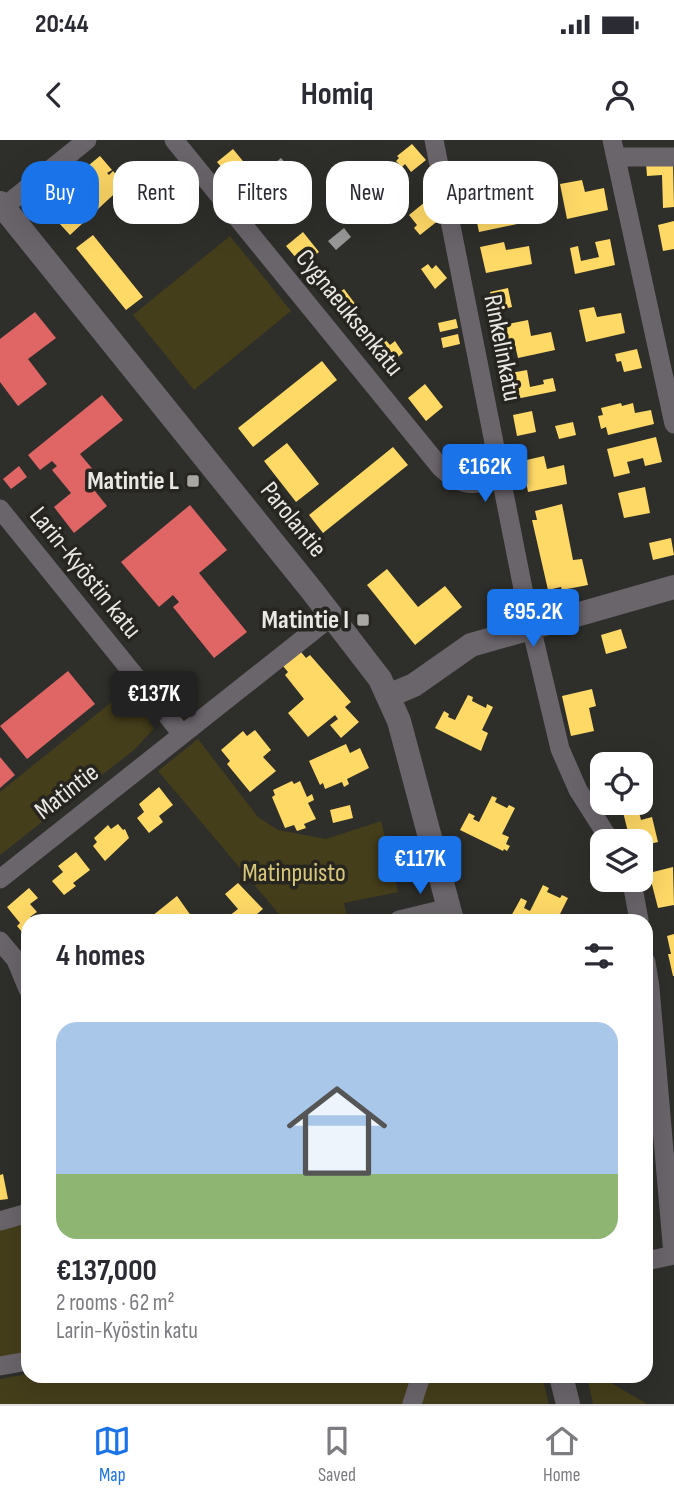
<!DOCTYPE html>
<meta charset="utf-8">
<style>
:root{--surface:#fff;--page:#f2f2f3;--text:#2b2b33;--muted:#7c7c81;--line:#e1e1e2;--accent:#1a73e8}
body{margin:0;font-family:"Sofia Sans Condensed",sans-serif;background:var(--page);color:var(--text);height:100vh;display:flex;flex-direction:column;font-size:26px;white-space:nowrap}
*{box-sizing:border-box;margin:0}
p{font-size:23px;color:var(--muted)}
.icon{flex:none;width:38px;height:38px;fill:none;stroke:currentColor;stroke-width:2;stroke-linecap:round;stroke-linejoin:round}
.map{position:relative;flex:1;overflow:hidden}
.panel{position:absolute;left:21px;top:774px;width:632px;height:469px;display:flex;flex-direction:column;background:var(--surface);border-radius:21px;box-shadow:0 7px 28px #0002}
.panel>*{flex:none}
.guide{position:absolute;left:21px;top:21px;width:634px;height:63px;display:flex;gap:14px}
.buttons{position:absolute;left:590px;top:612px;display:grid;gap:14px}
.buttons a{display:grid;place-items:center;width:63px;height:63px;border-radius:14px;background:var(--surface);box-shadow:0 7px 28px #0002;font-size:35px}
.price{position:absolute;translate:-50% -60px;padding:0 16px;border-radius:7px;background:var(--accent);color:#fff;font-size:23px;line-height:46px;filter:drop-shadow(0 2px 4px #0008)}
.price::after{content:'';position:absolute;left:50%;top:42px;width:21px;height:16px;margin-left:-10px;background:inherit;clip-path:polygon(0 0,100% 0,50% 100%)}
.price.selected{background:#222;color:#fff}
ul{padding:0;list-style:none}
li{display:grid;align-content:center;gap:14px;height:371px;padding:0 35px}
li span{display:grid;place-items:center;height:217px;border-radius:21px;color:#555}
li>.icon{margin-inline-start:auto}
span .icon{width:126px;height:126px;fill:#fffc;stroke-width:1}
li b{font-size:30px}
h2{display:flex;justify-content:space-between;align-items:center;height:84px;padding:0 35px;font-size:30px}
.chip{padding:0 24px;border-radius:21px;background:var(--surface);box-shadow:0 7px 28px #0002;font-size:24px;line-height:63px}
.chip.selected{background:var(--accent);color:#fff}
.status{display:flex;justify-content:space-between;align-items:center;height:49px;padding:0 35px;background:var(--surface);direction:ltr}
.status svg{height:19px;fill:currentColor}
header{display:flex;justify-content:space-between;align-items:center;height:91px;padding:0 35px;background:var(--surface);font-size:32px;font-weight:700}
.tabs{display:flex;justify-content:space-around;align-items:center;height:98px;border-top:2px solid var(--line);background:var(--surface);font-size:19px;color:var(--muted)}
.tabs a{display:grid;justify-items:center;gap:4px}
.tabs .selected{color:var(--accent)}
.map>svg:first-child{display:block}
</style>
<div class="status"><b>20:44</b><svg viewBox="0 0 49 12"><path d="M0 12V9h3v3zM5 12V6h3v6zM10 12V3h3v9zM15 12V0h3v12zM26 1h20v11H26zM47 4h2v5h-2z"/></svg></div>
<header><svg class="icon" aria-label="back" viewBox="0 0 24 24"><path d="M15 5l-7 7 7 7"/></svg>Homiq<svg class="icon" aria-label="person" viewBox="0 0 24 24"><circle cx="12" cy="8" r="4"/><path d="M4 21q1-7 8-7t8 7"/></svg></header>
<div class="map">
<svg width="674" height="1264" viewBox="0 0 674 1264">
<rect width="100%" height="100%" fill="#2e2e2a"/>
<path fill="#453e1b" d="M230,96L291,171L194,250L133,175Z
M129,548L159,583L135,609L0,715V652Z
M198,599L258,677L278,690L326,699L381,681L398,752L344,763L347,776L329,780H284L158,631Z
M28,1082V1215L0,1218V1088Z
M28,1234L542,1236L549,1264H0V1239Z
M587,1236H599L647,1264H593Z"/>
<path fill="#ffd966" d="M412,4L426,20L411,32L405,24L402,27L396,21L399,18L397,16Z
M233,9L247,26L231,39L217,22Z
M100,16L112,30L107,33L109,35L113,31L125,44L70,95L58,82L67,73L64,69L54,77L42,63Z
M673,22L674,67L663,68L662,35L647,36L646,23Z
M582,40L585,52L604,48L608,70L567,79L560,44Z
M382,47L391,59L380,67L371,56Z
M490,49L494,70L514,66L517,84L479,92L471,53Z
M266,50L281,68L266,81L251,64Z
M425,62L439,80L420,95L414,88L417,85L409,75Z
M674,81V109L663,111L658,85Z
M303,92L319,112L302,125L286,106Z
M93,95L143,157L126,170L76,108Z
M610,99L615,125L575,134L570,108L578,106L581,121L599,117L595,102Z
M504,102L506,110L529,106L532,124L486,133L480,107Z
M428,124L432,129L436,125L447,138L435,149L421,129Z
M508,148L512,167L494,171L490,152Z
M344,149L356,165L342,176L329,160Z
M594,167L597,177L621,173L625,193L586,202L579,170Z
M456,179L458,188L440,192L438,183Z
M528,180L531,196L551,192L555,210L518,218L514,201L498,204L494,187Z
M458,194L460,204L443,208L441,198Z
M382,196L390,205L395,201L403,213L398,217L397,215L383,227L368,208Z
M637,209L642,228L624,232L621,221L617,222L615,214Z
M322,221L337,240L253,307L238,288Z
M527,230L530,247L544,244L543,240L553,238L556,251L511,260L506,234Z
M425,244L443,267L426,281L408,258Z
M621,263L622,266L633,263L635,273L651,270L654,284L608,295L606,287L601,289L598,276L603,275L601,268Z
M532,271L536,292L517,296L513,275Z
M573,282L576,295L559,299L555,286Z
M656,297L662,322L645,326L643,318L627,322L630,333L614,337L607,309Z
M287,303L319,344L296,362L264,321Z
M393,307L408,325L323,393L309,375Z
M544,316L547,329L564,325L567,344L528,352L526,342L523,343L521,335H525L522,321Z
M645,347L650,373L624,378L618,353Z
M562,364L573,420L582,419L588,445L562,450L561,447L548,450L532,380H537L535,371Z
M671,398L674,415L653,420L649,403Z
M387,429L418,467L445,446L462,467L415,505L367,445Z
M621,489L627,508L606,514L601,495Z
M301,512L306,518L310,515L351,562L345,567L359,582L341,598L330,585L338,579L335,575L308,597L288,573L304,559L285,535L288,532L283,526Z
M592,549L596,566L589,568L594,591L571,596L562,556Z
M468,555L473,557L472,561L486,568L487,564L493,567L482,590L488,593L481,611L435,588L444,571L449,574L448,577L455,580Z
M255,590L271,610L263,617L276,631L250,652L227,624L230,621L221,610L243,591L247,596Z
M346,604L350,613L360,608L369,628L347,639L349,644L344,647L342,642L325,649L323,643L320,645L309,621Z
M610,615L613,625H602V651L597,652L592,619Z
M292,641L294,644L300,641L307,657L312,654L314,660L308,663L316,679L304,684L306,688L297,691L294,685L285,688L272,657L275,655L273,650Z
M159,647L173,665L159,676L163,682L149,693L137,678L144,672L139,664Z
M492,656L497,658L495,662L507,668L509,665L515,668L502,694L509,697L506,704L510,706L507,711L504,709L503,711L460,690L469,673L475,676L473,679L479,682Z
M350,665L353,678L333,683L330,670Z
M638,668L641,680L652,677L658,702L640,706V702H633L631,695L629,696L623,672Z
M118,684L123,690L125,689L129,698L105,721L93,706L97,702L94,698L108,685L111,689Z
M76,712L90,730L73,743L76,746L64,755L52,741L63,732L58,726Z
M673,727L674,765L658,768L649,733Z
M238,743L263,769L250,780H224L238,769L225,754Z
M543,745L549,748L547,752L560,758L562,755L568,758L557,780H515L510,778L521,758L527,761L524,768L530,771Z
M29,748L38,758L30,764L37,772L30,777L33,780H28V799L17,786L20,783L7,767Z
M177,756L194,780H147Z
M674,794V836H673L668,814H671L667,796Z
M3,1034L8,1059L0,1060V1035Z"/>
<path fill="#e06666" d="M35,172L56,198L28,219L47,244L18,266L0,242V199Z
M102,255L123,280L80,314L95,332L86,340L107,366L74,393L54,367L71,353L52,330L57,326L52,321L40,330L28,315Z
M19,326L27,337L11,349L3,339Z
M190,365L227,410L199,433L247,492L214,518L173,467L179,462L173,455L159,467L121,422Z
M68,531L95,564L27,619L0,586Z
M0,617L15,635L0,648Z"/>
<path fill="#999" d="M281,18L290,28L275,40L266,30Z
M344,88L351,97L336,110L328,101Z
M319,131L330,144L321,152L310,139Z"/>
<g fill="none" stroke-linecap="round" stroke-linejoin="round">
<path stroke="#6a646b" stroke-width="19" d="M174,0L441,328C463,349 474,344 501,340
M434,0L528,474L560,609L578,650L611,702
M612,0L674,284
M617,17H674
M0,70L87,0
M0,369L182,594
M0,739L332,476
M630,740L633,748L639,780
M399,780L449,768
M0,801L16,820L28,827
M16,820L28,849
M646,822L650,848L673,1115
M0,1081L28,1073
M646,1121L674,1115
M0,1226L28,1221
M412,1264L421,1236"/>
<path stroke="#6a646b" stroke-width="24" d="M0,63L313,452L380,539L399,581L452,780
M388,556L414,545L471,505L674,447
M561,1236L568,1264"/>
</g>
<g fill="#a8a7a3" stroke="#26251f" stroke-width="2.5">
<rect x="186" y="334" width="14" height="14" rx="3.5"/>
<rect x="356" y="473" width="14" height="14" rx="3.5"/>
</g>
<g text-anchor="middle" dominant-baseline="central" stroke-width="7" stroke-linejoin="round" paint-order="stroke">
<g font-size="26" fill="#e9e8e4" stroke="#26251f">
<text transform="translate(349 173) rotate(51)">Cygnaeuksenkatu</text>
<text transform="translate(502 208) rotate(79)">Rinkelinkatu</text>
<text transform="translate(293 380) rotate(51)">Parolantie</text>
<text transform="translate(85 433) rotate(51)">Larin-Kyöstin katu</text>
<text transform="translate(67 652) rotate(-38)">Matintie</text>
</g>
<g font-size="26" font-weight="bold" fill="#e9e8e4" stroke="#26251f" text-anchor="end">
<text x="179" y="341">Matintie L</text>
<text x="349" y="480">Matintie I</text>
</g>
<g font-size="26" fill="#d8c77a" stroke="#26251f">
<text x="294" y="733">Matinpuisto</text>
</g>
</g>
</svg>
<div class="buttons">
<a><svg class="icon" aria-label="locate" viewBox="0 0 24 24"><circle cx="12" cy="12" r="6"/><path d="M12 2v4M12 18v4M2 12h4M18 12h4"/></svg></a>
<a><svg class="icon" aria-label="layers" viewBox="0 0 24 24"><path d="M12 4l9 5-9 5-9-5zM3 14l9 5 9-5"/></svg></a>
</div>
<b class="price" style="left:485px;top:364px">€162K</b>
<b class="price" style="left:533px;top:509px">€95.2K</b>
<b class="price selected" style="left:154px;top:591px">€137K</b>
<b class="price" style="left:420px;top:756px">€117K</b>
<div class="guide">
<a class="chip selected">Buy</a>
<a class="chip">Rent</a>
<a class="chip">Filters</a>
<a class="chip">New</a>
<a class="chip">Apartment</a>
</div>
<section class="panel">
<h2>4 homes<svg class="icon" aria-label="filters" viewBox="0 0 24 24"><path d="M4 7h16M4 17h16"/><circle cx="9" cy="7" r="2"/><circle cx="15" cy="17" r="2"/></svg></h2>
<ul>
<li><span style="background:linear-gradient(#a9c7e8 70%,#8fb573 0)"><svg class="icon" aria-label="home" viewBox="0 0 24 24"><path d="M3 11l9-7 9 7M6 9v11h12V9"/></svg></span><div><b>€137,000</b><p>2 rooms · 62 m²</p><p>Larin-Kyöstin katu</p></div></li>
</ul>
</section>
</div>
<nav class="tabs">
<a class="selected"><svg class="icon" aria-label="map" viewBox="0 0 24 24"><path d="M3 6l6-2 6 2 6-2v14l-6 2-6-2-6 2zM9 4v14M15 6v14"/></svg>Map</a>
<a><svg class="icon" aria-label="saved" viewBox="0 0 24 24"><path d="M7 4h10v16l-5-4-5 4z"/></svg>Saved</a>
<a><svg class="icon" aria-label="home" viewBox="0 0 24 24"><path d="M3 11l9-7 9 7M6 9v11h12V9"/></svg>Home</a>
</nav>
